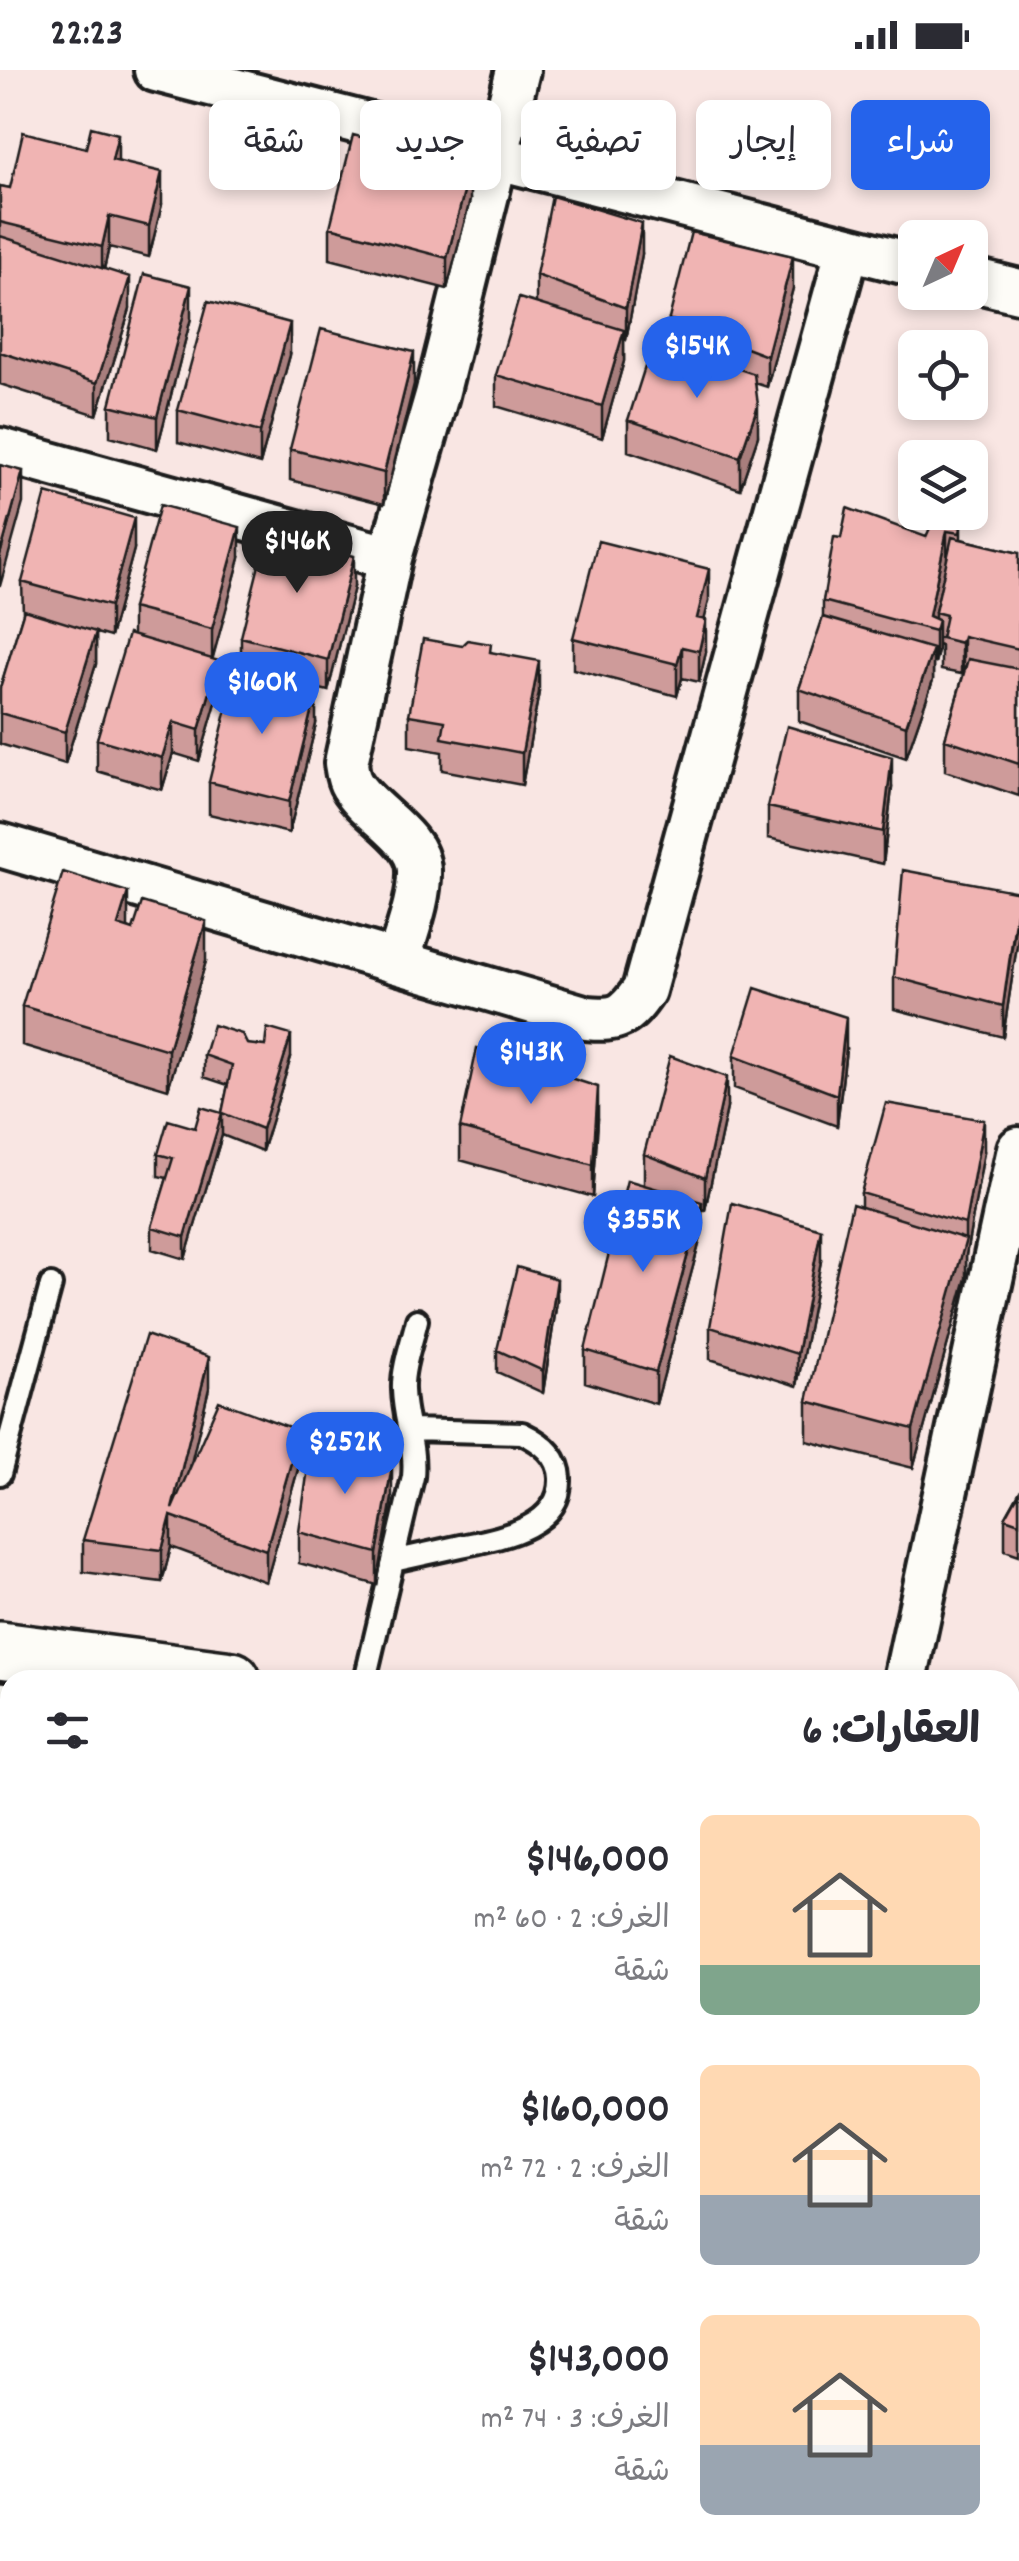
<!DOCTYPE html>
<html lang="ar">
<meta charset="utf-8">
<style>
:root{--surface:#fff;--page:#f2f2f3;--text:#2b2b33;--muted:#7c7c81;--accent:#2563eb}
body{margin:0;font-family:Dekko,"Playpen Sans Arabic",sans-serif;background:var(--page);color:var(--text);direction:rtl;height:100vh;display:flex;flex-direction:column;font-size:38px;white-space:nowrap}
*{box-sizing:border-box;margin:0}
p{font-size:32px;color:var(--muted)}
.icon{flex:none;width:55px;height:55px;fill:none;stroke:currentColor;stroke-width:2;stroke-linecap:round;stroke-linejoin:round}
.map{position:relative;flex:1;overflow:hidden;direction:ltr}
.drawer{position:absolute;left:0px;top:1600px;width:1020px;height:892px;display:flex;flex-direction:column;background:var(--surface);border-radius:30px 30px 0 0;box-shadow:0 5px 15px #0003;direction:rtl}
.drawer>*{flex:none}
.hud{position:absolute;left:30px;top:30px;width:960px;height:90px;direction:rtl;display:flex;gap:20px}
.needle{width:65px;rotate:44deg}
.controls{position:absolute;left:898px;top:150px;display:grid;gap:20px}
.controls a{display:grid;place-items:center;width:90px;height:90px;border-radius:15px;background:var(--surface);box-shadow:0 5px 15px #0003;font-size:50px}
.price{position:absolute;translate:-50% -85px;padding:0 22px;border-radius:35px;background:var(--accent);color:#fff;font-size:32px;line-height:65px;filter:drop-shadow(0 2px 5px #0008)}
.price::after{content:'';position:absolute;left:50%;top:60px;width:30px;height:22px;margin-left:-15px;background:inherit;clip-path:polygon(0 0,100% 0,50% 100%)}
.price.current{background:#222;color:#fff}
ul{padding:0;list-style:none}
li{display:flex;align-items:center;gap:30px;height:250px;padding:0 40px}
li span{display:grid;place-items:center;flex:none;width:280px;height:200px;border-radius:15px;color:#555}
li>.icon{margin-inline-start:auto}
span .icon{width:120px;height:120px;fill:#fffc;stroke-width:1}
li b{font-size:42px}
h2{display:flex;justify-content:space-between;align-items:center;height:120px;padding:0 40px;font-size:42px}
.pill{padding:0 35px;border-radius:15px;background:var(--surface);box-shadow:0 5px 15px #0003;font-size:35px;line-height:90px}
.pill.current{background:var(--accent);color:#fff}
.status{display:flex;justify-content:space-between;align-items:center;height:70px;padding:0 50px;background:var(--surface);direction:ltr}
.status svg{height:28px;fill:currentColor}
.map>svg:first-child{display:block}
</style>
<div class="status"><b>22:23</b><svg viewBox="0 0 49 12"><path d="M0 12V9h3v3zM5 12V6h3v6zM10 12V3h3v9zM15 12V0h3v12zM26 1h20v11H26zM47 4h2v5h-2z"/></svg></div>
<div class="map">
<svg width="1019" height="2491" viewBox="0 0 1019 2491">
<rect width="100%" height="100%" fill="#f9e6e3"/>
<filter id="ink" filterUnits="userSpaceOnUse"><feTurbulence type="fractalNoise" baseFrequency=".01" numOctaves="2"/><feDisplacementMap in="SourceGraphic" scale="20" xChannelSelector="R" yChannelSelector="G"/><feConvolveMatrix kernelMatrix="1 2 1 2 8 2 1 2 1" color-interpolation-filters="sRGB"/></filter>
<g filter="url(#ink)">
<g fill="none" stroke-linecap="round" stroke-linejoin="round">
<defs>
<path id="lane" d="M0,1404L51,1215
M393,1491C416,1486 439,1481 461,1476C499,1468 562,1458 560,1408C559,1385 541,1372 522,1363L410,1360
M365,1610L413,1407C416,1374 404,1352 403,1320C402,1298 412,1272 417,1250"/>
<path id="street" d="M156,0L915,195
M970,209L1019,221
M0,380L390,488
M0,775L587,948C619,951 626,946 644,920L848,178
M398,892C406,863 420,831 419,800C418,766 369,744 352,715C348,709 347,700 346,693L390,488L437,325L518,0
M905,1610L1019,1079
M559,2491V2482"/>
<path id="primary" d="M0,1580L232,1610
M0,1640L10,1641
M1010,1712L1019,1713
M1010,1780L1019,1781"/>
</defs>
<use href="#lane" stroke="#1c1c1c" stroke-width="28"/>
<use href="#street" stroke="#1c1c1c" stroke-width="50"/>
<use href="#primary" stroke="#1c1c1c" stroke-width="62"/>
<use href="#lane" stroke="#fdfcf7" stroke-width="20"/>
<use href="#street" stroke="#fdfcf7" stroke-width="42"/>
<use href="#primary" stroke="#fdfcf7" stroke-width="55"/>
</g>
<path fill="#ce9b9a" stroke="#1c1c1c" stroke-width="2.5" d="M118,91L162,134L149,187L109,177L104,199L130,239L97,345L0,314V116L10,118Z
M412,111L411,115L470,130L447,219L330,189V157Z
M642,184L626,270L624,269V291L602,368L496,336V305L536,233V205Z
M793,218L767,317L755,313L758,366L740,419L628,381V350L686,293L688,288L669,281V249Z
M191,248L157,379L110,366V335Z
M290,285L260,394L178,372V340Z
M414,314L384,434L290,410V379Z
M961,457V469L1019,483V726L945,701V669L965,598L963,597L961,604L941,600V576L938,575V581L935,593L933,592V610L906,688L799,651V619L823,549V531L841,468L926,467Z
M134,479L110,567L96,563V594L65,694L0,674V618L23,543L22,512Z
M240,488L212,589L219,622L199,691L173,683L162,720L97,701V669L132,565V538Z
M354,517L328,621L241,598V567Z
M709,531L704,550L706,582L699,612L682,608L677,626L573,599V568Z
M491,582L539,622L522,715L442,700V682L409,676V645Z
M316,654L289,763L209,744V712Z
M892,718L883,794L768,768V737Z
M1019,822V862L1003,967L894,939V907Z
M128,858L206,891L168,1019L22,975V936Z
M247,974L291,987L262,1081L222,1065L185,1189L152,1179V1157L167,1108L158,1106V1084L195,1058L222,1043L228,1015L204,1007V985Z
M846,979L837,1056L734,1018V986Z
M727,1038L705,1140L702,1139V1163L656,1334L585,1312V1280L644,1115V1084Z
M598,1049L593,1127L460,1090V1058Z
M984,1082L966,1185V1208L913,1398L807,1371V1331L861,1137V1123Z
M821,1191L797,1316L710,1289V1257Z
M557,1231L543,1323L497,1302V1280Z
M209,1318L189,1399L300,1392L266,1512L171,1477L162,1512L83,1502V1470Z
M1019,1423V1485L1005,1480V1448Z
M392,1428L377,1515L299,1493V1462Z
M0,1681L10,1682V1827L1,1914H0Z
M0,2198L10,2199V2357L0,2355Z
M0,2364L10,2366V2482H75L74,2491H0Z"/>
<path fill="#a87e7d" stroke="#1c1c1c" stroke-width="2.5" d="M118,64V95L112,90Z
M412,80V111L404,145V113Z
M470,99V130L447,219V188Z
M162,102V134L149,187V156Z
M109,146V177L102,208V177Z
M642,153V184L626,270V238Z
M793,186V218L767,317V286Z
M130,207V239L97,345V313Z
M191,216V248L157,379V347Z
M290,253V285L260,394V362Z
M624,260V291L602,368V336Z
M414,282V314L384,434V403Z
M758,335V366L740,419V387Z
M23,401V433L0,516V485Z
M134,448V479L110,567V536Z
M240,457V488L212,591V559Z
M947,461V492L935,542V549L929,546Z
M354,486V517L328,621V590Z
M709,499V531L697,579V548Z
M706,550V582L699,612V581Z
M938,550V581L935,593V561Z
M96,562V594L65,694V662Z
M963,566V597L961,604V573Z
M682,577V608L677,626V594Z
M933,579V610L906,688V656Z
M219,591V622L199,691V660Z
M539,591V622L522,715V683Z
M316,622V654L289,763V732Z
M173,652V683L162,720V688Z
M892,687V718L883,794V762Z
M128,822V861L118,855Z
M1019,831V862L1003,967V936Z
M206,851V891L168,1019V980Z
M846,947V979L837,1056V1025Z
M291,965V987L262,1081V1059Z
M727,1007V1038L705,1140V1108Z
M598,1017V1049L593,1127V1095Z
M222,1043V1065L185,1189V1167Z
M984,1050V1082L966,1185V1208L913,1398V1359L965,1170V1154Z
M702,1132V1163L656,1334V1302Z
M821,1159V1191L797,1316V1284Z
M557,1209V1231L543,1323V1301Z
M209,1287V1318L178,1448L172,1439Z
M300,1361V1392L266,1512V1480Z
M392,1396V1428L377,1515V1483Z
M171,1446V1477L162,1512V1480Z
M10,1787V1827L1,1914V1875Z"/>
<path fill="#f0b4b3" stroke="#1c1c1c" stroke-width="2.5" d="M91,57L118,64L112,90L162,102L149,156L109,146L102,177L0,152V116L10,118L23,62L86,78Z
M353,65L412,80L404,113L424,118L432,89L470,99L447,188L330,157Z
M552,126L642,153L626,238L536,205Z
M691,162L793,186L767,286L669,249Z
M0,166L130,207L97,313L0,282Z
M144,204L191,216L157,347L110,335Z
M519,228L624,260L602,336L496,305Z
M208,231L290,253L260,362L178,340Z
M321,259L414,282L384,403L290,379Z
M650,281L686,293L690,282L754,304L758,335L740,387L628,350Z
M0,395L23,401L0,485Z
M46,423L134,448L110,536L22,512Z
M160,435L240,457L212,559L132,538Z
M847,438L926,467L934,449L961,457L960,463L947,461L929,546L938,550L935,561L823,531L834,467L841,468Z
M267,463L354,486L328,590L241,567Z
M952,467L1019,483V579L963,566L961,573L941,568L946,545L935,542Z
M598,471L709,499L697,548L706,550L699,581L682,577L677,594L573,568Z
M24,540L96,562L65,662L0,643V618Z
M823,547L933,579L906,656L799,619Z
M128,564L219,591L199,660L173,652L162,688L97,669Z
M423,569L462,576L468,570L491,574L490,582L539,591L522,683L442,668L445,651L409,645Z
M968,589L1019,599V694L945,669Z
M236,602L316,622L289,732L209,712Z
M787,656L892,687L883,762L768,737Z
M903,800L1019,822L1003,936L894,907Z
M63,802L128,822L118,855L133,860L142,832L206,851L168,980L22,936Z
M755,918L846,947L837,1025L734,986Z
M213,955L242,964L247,974L265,976L267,958L291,965L262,1059L222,1043L232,995L204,985Z
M477,978L598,1017L593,1095L460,1058Z
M670,986L727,1007L705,1108L644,1084Z
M886,1033L984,1050L965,1154L861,1123Z
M201,1037L222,1043L185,1167L152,1157L173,1088L158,1084L168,1050L195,1058Z
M627,1110L702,1132L656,1302L585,1280Z
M732,1133L821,1159L797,1284L710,1257Z
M852,1134L966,1169L913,1359L807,1331Z
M517,1197L557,1209L543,1301L497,1280Z
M146,1265L209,1287L172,1439L219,1331L300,1361L266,1480L171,1446L162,1480L83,1470Z
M312,1370L392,1396L377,1483L299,1462Z
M1019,1423V1453L1005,1448Z
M0,1681L10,1682V1709L0,1708Z
M10,1712V1787L1,1875H0V1714Z
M0,2198L10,2199V2317L0,2316Z
M0,2364L10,2366V2481L0,2479Z
M849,2482H915L940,2491H847Z"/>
</g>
</svg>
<div class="controls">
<a><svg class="needle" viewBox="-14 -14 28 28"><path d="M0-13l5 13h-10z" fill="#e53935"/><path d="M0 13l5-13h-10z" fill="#7c7c81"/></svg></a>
<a><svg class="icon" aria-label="locate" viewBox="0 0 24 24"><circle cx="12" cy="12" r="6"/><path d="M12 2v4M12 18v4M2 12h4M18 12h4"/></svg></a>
<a><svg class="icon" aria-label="layers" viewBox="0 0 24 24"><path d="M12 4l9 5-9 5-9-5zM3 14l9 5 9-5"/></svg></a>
</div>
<b class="price" style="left:697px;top:331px">$154K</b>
<b class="price current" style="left:297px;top:526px">$146K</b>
<b class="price" style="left:262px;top:667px">$160K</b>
<b class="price" style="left:531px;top:1037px">$143K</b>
<b class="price" style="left:643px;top:1205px">$355K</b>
<b class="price" style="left:345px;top:1427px">$252K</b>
<div class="hud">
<a class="pill current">شراء</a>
<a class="pill">إيجار</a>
<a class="pill">تصفية</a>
<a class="pill">جديد</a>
<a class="pill">شقة</a>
</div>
<section class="drawer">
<h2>العقارات: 6<svg class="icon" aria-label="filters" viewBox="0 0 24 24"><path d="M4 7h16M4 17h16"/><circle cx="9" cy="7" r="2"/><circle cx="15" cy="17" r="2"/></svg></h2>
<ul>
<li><span style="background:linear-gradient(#ffd9b3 75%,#7fa58c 0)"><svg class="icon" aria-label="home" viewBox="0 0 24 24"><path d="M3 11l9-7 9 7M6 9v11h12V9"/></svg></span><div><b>$146,000</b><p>الغرف: 2 · 60 m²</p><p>شقة</p></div></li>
<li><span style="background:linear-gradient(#ffd9b3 65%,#9aa5b1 0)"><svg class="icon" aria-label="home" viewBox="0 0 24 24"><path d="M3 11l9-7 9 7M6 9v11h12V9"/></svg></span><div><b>$160,000</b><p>الغرف: 2 · 72 m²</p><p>شقة</p></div></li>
<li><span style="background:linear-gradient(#ffd9b3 65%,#9aa5b1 0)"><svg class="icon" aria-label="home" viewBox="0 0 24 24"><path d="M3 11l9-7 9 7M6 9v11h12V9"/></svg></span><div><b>$143,000</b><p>الغرف: 3 · 74 m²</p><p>شقة</p></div></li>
</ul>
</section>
</div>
